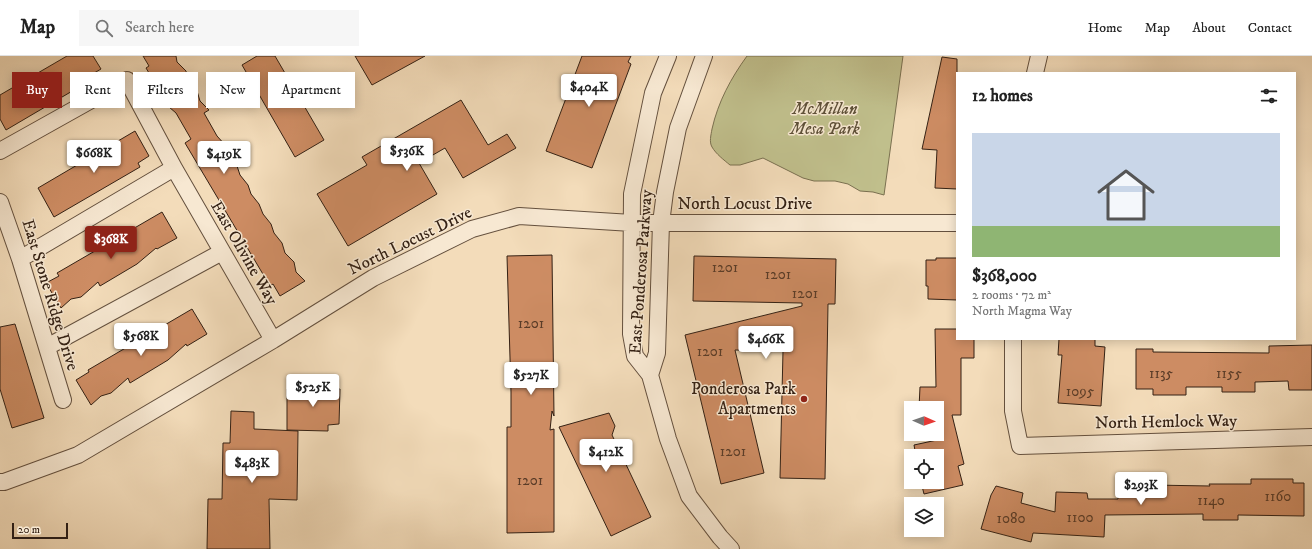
<!DOCTYPE html>
<meta charset="utf-8">
<style>
:root{--surface:#fff;--page:#f6f6f6;--text:#222;--muted:#767676;--line:#e0e0e0;--accent:#8f2418}
body{margin:0;font-family:"IM FELL DW Pica",serif;background:var(--page);color:var(--text);height:100vh;display:flex;flex-direction:column;font-size:15px;white-space:nowrap}
*{box-sizing:border-box;margin:0}
p{font-size:13px;color:var(--muted)}
.icon{flex:none;width:22px;height:22px;fill:none;stroke:currentColor;stroke-width:2;stroke-linecap:round;stroke-linejoin:round}
.map{position:relative;flex:1;overflow:hidden}
.panel{position:absolute;left:956px;top:16px;width:340px;height:268px;display:flex;flex-direction:column;background:var(--surface);border-radius:0px;box-shadow:0 2px 10px #0003}
.panel>*{flex:none}
.hud{position:absolute;left:12px;top:16px;width:380px;height:36px;display:flex;gap:8px}
.needle{width:26px;rotate:92deg}
.controls{position:absolute;left:904px;top:345px;display:grid;gap:8px}
.controls a{display:grid;place-items:center;width:40px;height:40px;border-radius:0px;background:var(--surface);box-shadow:0 2px 10px #0003;font-size:20px}
.scale{position:absolute;left:12px;bottom:10px;width:56px;box-sizing:border-box;padding-left:4px;border:2px solid #342114;border-top:0;font-size:11px;line-height:14px;white-space:nowrap;color:#342114;-webkit-text-stroke:3px #f7e8d2;paint-order:stroke}
.price{position:absolute;translate:-50% -34px;padding:0 9px;border-radius:4px;background:#fff;color:#222;font-size:13px;line-height:26px;filter:drop-shadow(0 1px 2px #0008)}
.price::after{content:'';position:absolute;left:50%;top:24px;width:12px;height:9px;margin-left:-6px;background:inherit;clip-path:polygon(0 0,100% 0,50% 100%)}
.price.active{background:var(--accent);color:#fff}
ul{padding:0;list-style:none}
li{display:grid;align-content:center;gap:8px;height:212px;padding:0 16px}
li+li{border-top:1px solid var(--line)}
li span{display:grid;place-items:center;height:124px;border-radius:0px;color:#555}
li>.icon{margin-inline-start:auto}
span .icon{width:72px;height:72px;fill:#fffc;stroke-width:1}
li b{font-size:17px}
h2{display:flex;justify-content:space-between;align-items:center;height:48px;padding:0 16px;font-size:17px}
.tag{padding:0 14px;border-radius:0px;background:var(--surface);box-shadow:0 2px 10px #0003;font-size:14px;line-height:36px}
.tag.active{background:var(--accent);color:#fff}
header{display:flex;align-items:center;gap:24px;box-sizing:border-box;height:56px;padding:0 20px;background:var(--surface);border-bottom:1px solid var(--line)}
header strong{font-size:19px}
nav{display:flex;gap:22px;margin-inline-start:auto;font-size:14px}
.search{width:280px;height:36px;background:var(--page);display:flex;align-items:center;gap:10px;box-sizing:border-box;padding:0 14px;border-radius:0px;color:var(--muted);font-size:15px}
.map>svg:first-child{display:block}
</style>
<header>
<strong>Map</strong>
<div class="search"><svg class="icon" aria-label="search" viewBox="0 0 24 24"><circle cx="10" cy="10" r="6"/><path d="M15 15l6 6"/></svg>Search here</div>
<nav><a>Home</a><a>Map</a><a>About</a><a>Contact</a></nav>
</header>
<div class="map">
<svg width="1312" height="493" viewBox="0 0 1312 493">
<rect width="100%" height="100%" fill="#f3dcba"/>
<filter id="stains"><feTurbulence type="fractalNoise" baseFrequency=".005" numOctaves="4"/><feColorMatrix values="0 0 0 0 .2 0 0 0 0 .09 0 0 0 0 .02 0 0 0 .5 -.17"/></filter>
<radialGradient id="worn" r=".72"><stop offset=".6" stop-color="#630" stop-opacity="0"/><stop offset="1" stop-color="#630" stop-opacity=".3"/></radialGradient>
<path fill="#c0bf8c" stroke="#7a7050" d="M747,0H903L884,139L873,136L860,135L848,128L835,125H814L803,122L763,102L740,109H730C724,104 716,98 712,91C709,86 711,79 712,73C718,46 731,22 747,0Z"/>
<path fill="#cd8c63" stroke="#342114" d="M67,0H93L101,13L89,20L91,24L6,74L0,63V39Z
M143,0H176L177,6L186,15L188,25L197,35L200,45L209,54L204,57L217,80L226,90L229,100L237,110L240,119L248,129L251,138L259,148L263,158L271,168L274,177L282,187L285,197L294,206L296,216L305,225L280,240L273,228L270,230L185,87L191,83L176,57L169,51L165,38L158,32L146,12L149,10Z
M257,0H275L324,84L295,101L242,9Z
M355,0H425L372,29Z
M582,0H631L628,6L631,8L592,112L546,95Z
M942,1L957,3V133L935,132L937,94L922,93Z
M461,44L488,89L507,78L516,92L463,122L445,92L419,107L437,138L348,190L317,138L367,109L362,101Z
M135,75L149,100L138,107L140,111L54,161L38,132Z
M162,156L177,182L157,193L156,192L137,208L100,230L98,226L81,241L71,243L61,252L46,227L59,220L57,217Z
M552,199L554,360L552,355L550,374L554,373V476L507,477V371H511V336L507,200Z
M694,200L836,203L835,248H828L825,423L780,422L783,295L735,294L764,417L721,428L685,279L802,250V247L693,245Z
M936,202H957V244L928,243V230H926V204H936Z
M192,253L207,278L187,290L186,288L168,304L130,327L128,322L111,337L101,340L91,349L76,324L89,316L88,314Z
M15,268L44,362L12,372L0,333V271Z
M935,273H957V283H974V302H961V359H952L964,408L958,410L963,429L924,438L921,426H937V400H916L914,389L937,384V352H919L920,331H936Z
M1059,283H1095V290L1105,291L1101,350L1058,347L1062,299H1058Z
M1312,289V334H1289L1288,325L1255,326V336H1222V331H1186V339H1153V333H1136V293H1153V296L1269,297V290Z
M305,328H328V333H340L339,368L328,369V375L287,374V333H304Z
M231,355L254,356V373L298,375L297,444L269,443L270,493H207L208,443H222L223,387H230Z
M609,357L615,370L612,379L651,461L611,480L559,371Z
M1251,423H1293V427H1304V460L1238,459V464H1203V458L1105,459L1104,481L1033,477L1031,486L981,473L991,439L996,430L1023,437L1021,447L1055,456L1056,436L1087,437L1088,443H1118V426L1151,425V429L1210,430L1209,428H1251Z"/>
<g fill="none" stroke-linecap="round" stroke-linejoin="round">
<defs>
<path id="street" d="M668,0L653,37L632,138L631,278L635,300L650,319L668,383L689,440L720,481L731,493
M1035,17L1039,0
M0,95L127,24L174,112L273,284
M0,146L20,203L63,344
M20,203L174,112
M1013,283V355L1020,390L1312,381
M47,291L222,196
M650,319L657,297L661,167L665,136L678,72L704,0
M0,426H4L78,399L273,284L373,222L472,173L519,160L632,167H957"/>
</defs>
<use href="#street" stroke="#64503e" stroke-width="18"/>
<use href="#street" stroke="#f7e8d2" stroke-width="16"/>
</g>
<circle fill="#8f2418" stroke="#f7e8d2" stroke-width="1.5" cx="804" cy="343" r="4"/>
<g text-anchor="middle" dominant-baseline="central" stroke-width="3" stroke-linejoin="round" paint-order="stroke">
<g font-size="15" fill="#5a3c28">
<text x="725" y="211">1201</text>
<text x="778" y="218">1201</text>
<text x="805" y="237">1201</text>
<text x="531" y="267">1201</text>
<text x="710" y="295">1201</text>
<text x="1161" y="317">1135</text>
<text x="1229" y="317">1155</text>
<text x="1080" y="335">1095</text>
<text x="733" y="395">1201</text>
<text x="530" y="424">1201</text>
<text x="1278" y="440">1160</text>
<text x="1211" y="444">1140</text>
<text x="1080" y="461">1100</text>
<text x="1011" y="462">1080</text>
</g>
<g font-size="17" font-style="italic" fill="#5e5038" stroke="#f7e8d2">
<text x="825" y="53">McMillan<tspan x="825" dy="20">Mesa Park</tspan></text>
</g>
<g font-size="17" fill="#342114" stroke="#f7e8d2">
<text x="745" y="148">North Locust Drive</text>
<text transform="translate(410 185) rotate(-26)">North Locust Drive</text>
<text transform="translate(244 197) rotate(60)">East Olivine Way</text>
<text transform="translate(641 216) rotate(-86)">East Ponderosa Parkway</text>
<text transform="translate(50 239) rotate(73)">East Stone Ridge Drive</text>
<text transform="translate(1166 366) rotate(-1)">North Hemlock Way</text>
</g>
<g font-size="17" fill="#342114" stroke="#f7e8d2" text-anchor="end">
<text x="796" y="333">Ponderosa Park<tspan x="796" dy="20">Apartments</tspan></text>
</g>
</g>
<rect width="100%" height="100%" filter="url(#stains)"/>
<rect width="100%" height="100%" fill="url(#worn)"/>
</svg>
<div class="controls">
<a><svg class="needle" viewBox="-14 -14 28 28"><path d="M0-13l5 13h-10z" fill="#e53935"/><path d="M0 13l5-13h-10z" fill="#767676"/></svg></a>
<a><svg class="icon" aria-label="locate" viewBox="0 0 24 24"><circle cx="12" cy="12" r="6"/><path d="M12 2v4M12 18v4M2 12h4M18 12h4"/></svg></a>
<a><svg class="icon" aria-label="layers" viewBox="0 0 24 24"><path d="M12 4l9 5-9 5-9-5zM3 14l9 5 9-5"/></svg></a>
</div>
<div class="scale">20 m</div>
<b class="price" style="left:589px;top:52px">$404K</b>
<b class="price" style="left:407px;top:116px">$536K</b>
<b class="price" style="left:94px;top:118px">$668K</b>
<b class="price" style="left:224px;top:119px">$419K</b>
<b class="price active" style="left:111px;top:204px">$368K</b>
<b class="price" style="left:141px;top:301px">$568K</b>
<b class="price" style="left:766px;top:304px">$466K</b>
<b class="price" style="left:531px;top:340px">$527K</b>
<b class="price" style="left:313px;top:352px">$525K</b>
<b class="price" style="left:606px;top:417px">$412K</b>
<b class="price" style="left:252px;top:428px">$483K</b>
<b class="price" style="left:1141px;top:450px">$293K</b>
<div class="hud">
<a class="tag active">Buy</a>
<a class="tag">Rent</a>
<a class="tag">Filters</a>
<a class="tag">New</a>
<a class="tag">Apartment</a>
</div>
<section class="panel">
<h2>12 homes<svg class="icon" aria-label="filters" viewBox="0 0 24 24"><path d="M4 7h16M4 17h16"/><circle cx="9" cy="7" r="2"/><circle cx="15" cy="17" r="2"/></svg></h2>
<ul>
<li><span style="background:linear-gradient(#c9d6e8 75%,#8fb573 0)"><svg class="icon" aria-label="home" viewBox="0 0 24 24"><path d="M3 11l9-7 9 7M6 9v11h12V9"/></svg></span><div><b>$368,000</b><p>2 rooms · 72 m²</p><p>North Magma Way</p></div></li>
</ul>
</section>
</div>
